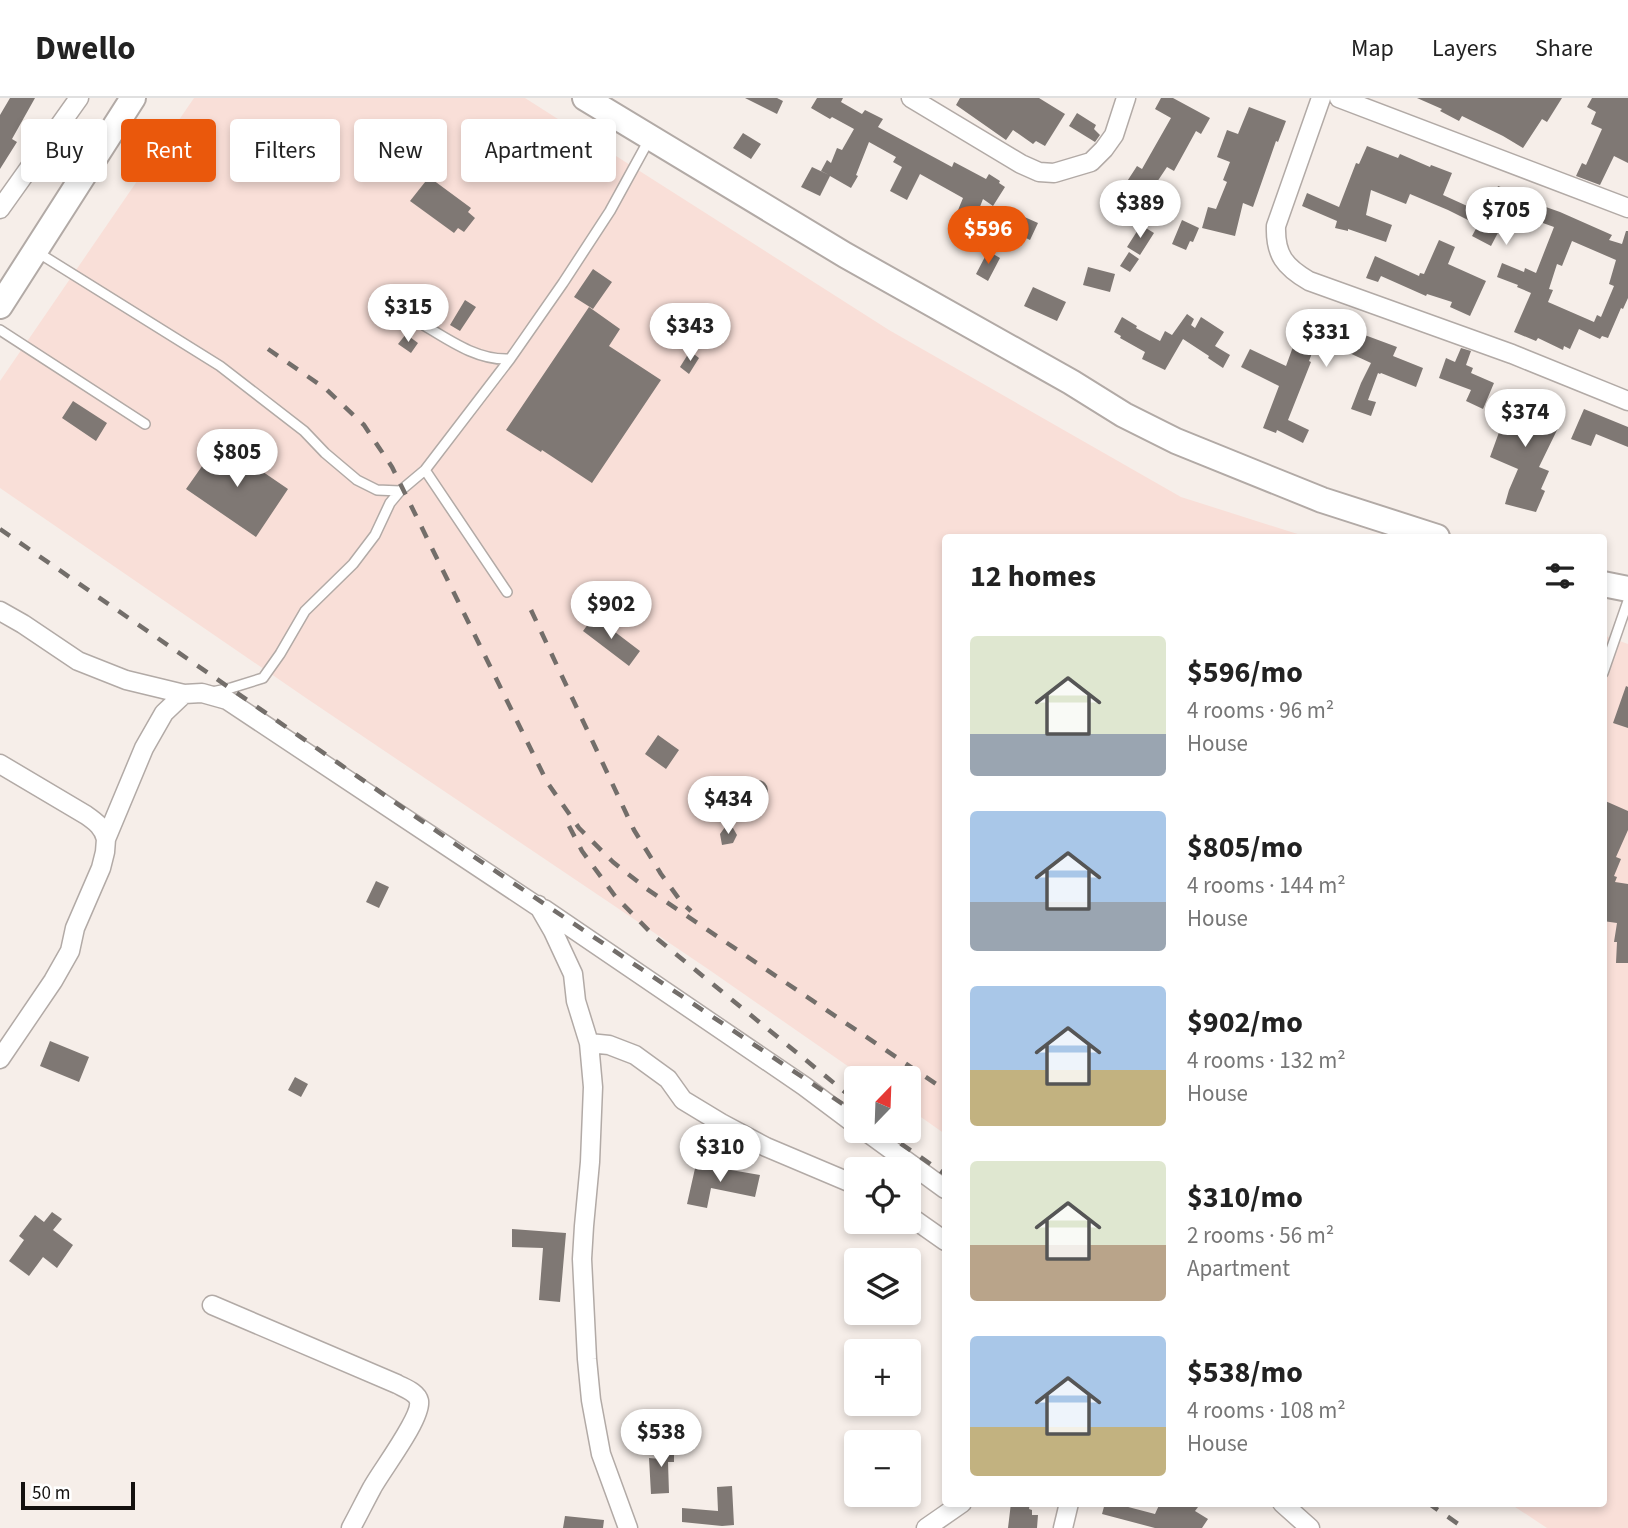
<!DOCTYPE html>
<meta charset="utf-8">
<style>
:root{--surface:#fff;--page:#f6f6f6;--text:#222;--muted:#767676;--line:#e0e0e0;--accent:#ea580c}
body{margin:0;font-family:"Source Sans 3",sans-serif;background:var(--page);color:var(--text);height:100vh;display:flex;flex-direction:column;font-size:26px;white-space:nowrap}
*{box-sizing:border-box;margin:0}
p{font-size:23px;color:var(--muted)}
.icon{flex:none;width:38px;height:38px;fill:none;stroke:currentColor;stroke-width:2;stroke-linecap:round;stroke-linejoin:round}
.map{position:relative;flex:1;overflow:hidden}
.sheet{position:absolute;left:942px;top:436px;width:665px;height:973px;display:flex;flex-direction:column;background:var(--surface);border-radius:7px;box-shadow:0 4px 10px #0003}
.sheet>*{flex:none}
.hud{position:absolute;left:21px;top:21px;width:665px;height:63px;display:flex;gap:14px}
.needle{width:46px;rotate:23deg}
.tools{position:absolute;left:844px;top:968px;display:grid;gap:14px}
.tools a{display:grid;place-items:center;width:77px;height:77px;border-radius:7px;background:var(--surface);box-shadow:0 4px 10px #0003;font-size:35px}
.scale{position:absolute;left:21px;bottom:18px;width:114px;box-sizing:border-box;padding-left:7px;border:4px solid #14110f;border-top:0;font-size:19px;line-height:24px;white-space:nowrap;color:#14110f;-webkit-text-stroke:5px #fff;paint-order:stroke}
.price{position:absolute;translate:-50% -60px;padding:0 16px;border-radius:24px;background:#fff;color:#222;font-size:23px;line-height:46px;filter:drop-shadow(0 2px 4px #0008)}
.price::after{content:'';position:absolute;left:50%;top:42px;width:21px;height:16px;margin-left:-10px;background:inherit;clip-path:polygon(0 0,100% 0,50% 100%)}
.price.current{background:var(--accent);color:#fff}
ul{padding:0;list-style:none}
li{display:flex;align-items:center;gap:21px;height:175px;padding:0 28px}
li span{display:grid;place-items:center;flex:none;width:196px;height:140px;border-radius:7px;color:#555}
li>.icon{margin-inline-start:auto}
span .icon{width:84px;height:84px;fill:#fffc;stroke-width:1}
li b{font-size:30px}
h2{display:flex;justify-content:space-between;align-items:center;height:84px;padding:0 28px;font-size:30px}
.tag{padding:0 24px;border-radius:7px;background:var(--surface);box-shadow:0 4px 10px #0003;font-size:24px;line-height:63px}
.tag.current{background:var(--accent);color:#fff}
header{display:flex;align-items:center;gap:42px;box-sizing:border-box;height:98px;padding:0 35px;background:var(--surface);border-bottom:2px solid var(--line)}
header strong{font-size:33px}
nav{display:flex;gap:38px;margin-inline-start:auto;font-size:24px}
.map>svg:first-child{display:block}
</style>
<header>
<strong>Dwello</strong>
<nav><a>Map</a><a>Layers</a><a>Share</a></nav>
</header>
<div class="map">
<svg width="1628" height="1430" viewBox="0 0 1628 1430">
<rect width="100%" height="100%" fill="#f6eee9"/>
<path fill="#f9dfd8" d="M194,0H525L889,232L1181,399L1307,439H945V1036L908,1010V980H865L708,871L306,600L0,390V283Z
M1603,537L1628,546V1430H1547L1509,1405H1603Z"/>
<path fill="#7f7874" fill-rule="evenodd" d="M10,0H35L12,41L17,44L0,71V17Z
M745,0H777L783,3L777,16Z
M817,0H843L841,4L862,16L865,12L883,21L878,29L952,69L954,64L986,81L989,76L1000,83L999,85L1005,89L993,108L983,101L974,124L956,117L963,100L920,76L907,102L890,93L902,69L893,64L896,59L869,44L856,77L858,78L851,90L830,78L820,98L801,89L812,69L829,77L821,73L827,62L831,65L837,50L842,52L854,31L832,19L830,21L811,10Z
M960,0H1039L1065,16L1045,48L1036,43L1033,46L1013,32L1006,42L956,7Z
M1161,0H1173L1210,20L1201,36L1196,33L1174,73L1167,69L1147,99L1126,85L1137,68L1142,71L1171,20L1155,11Z
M1417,0H1562L1547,24L1542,21L1523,50L1503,38L1462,18L1459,23L1440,13L1442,11Z
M1592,0H1628V65L1614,58L1600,87L1576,78L1582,65L1586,67L1602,31L1591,26L1596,14L1587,9Z
M1249,9L1286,23L1278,44L1276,43L1253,109L1243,105L1235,138L1202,130L1208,109L1216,111L1227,84L1223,82L1230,64L1217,59L1227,32L1238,36Z
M1077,15L1096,27L1094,31L1100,37L1095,44L1069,28Z
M743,35L761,46L751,61L733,50Z
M1367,48L1398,60L1400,56L1430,69L1431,67L1452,75L1443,97L1487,117L1498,88L1519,96L1518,99L1560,114L1612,137L1609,142L1622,146L1626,133H1628V200L1623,211L1621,210L1608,240L1602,238L1600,241L1579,231L1570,251L1564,248L1563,252L1538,240L1536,243L1514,234L1531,195L1517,189L1518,187L1497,179L1502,165L1524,174L1525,170L1536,175L1554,129L1512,114L1506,129L1502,127L1491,148L1472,138L1478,127L1448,112L1410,96L1406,106L1371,92L1366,117L1392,127L1386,144L1348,131V133L1335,130L1337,123L1302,108L1307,95L1339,109L1356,65L1359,66ZM1572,143L1616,162L1609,186L1614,188L1601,219L1597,217L1594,224L1548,204L1553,192L1549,191L1557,166L1562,168Z
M429,79L471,110L468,114L475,120L464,134L458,130L454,135L410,103Z
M1011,113L1038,125L1030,142L1004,129Z
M1182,122L1199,130L1193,144L1190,143L1186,152L1172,146Z
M1141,127L1154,135L1140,157L1127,149Z
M1439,142L1455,149L1448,166L1486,183L1470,218L1450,209L1452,204L1427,196L1426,198L1381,178L1378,184L1366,180L1375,158L1419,178L1420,175L1424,176Z
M988,153L1000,160L988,183L976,176Z
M1129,154L1139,161L1130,174L1120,168Z
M1088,169L1115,176L1110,194L1083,187Z
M593,171L612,184L593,211L574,199Z
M1033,189L1066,204L1057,223L1024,208Z
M465,202L476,209L460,233L450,227Z
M589,209L620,231L609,248L661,282L592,385L542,352L541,354L506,332Z
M1306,213L1337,225L1339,222L1353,226L1355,223L1366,228L1362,236L1397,249L1393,258L1423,270L1416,289L1381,275L1380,276L1378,275L1368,302L1376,304L1371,318L1351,311L1361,285L1371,265L1345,253L1346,249L1319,237L1309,263L1311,264L1288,322L1309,332L1303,345L1277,332L1276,335L1263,330L1279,288L1241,269L1250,251L1286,268Z
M1187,216L1194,221L1191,227L1195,230L1201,219L1224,234L1215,248L1230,257L1223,270L1208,260L1209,258L1183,241L1165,272L1142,261L1145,254L1120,240L1121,238L1114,234L1122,219L1137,228L1136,230L1160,243L1165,233L1172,237Z
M406,236L418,245L411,255L398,246Z
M1461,250L1471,253L1466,267L1473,270L1471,275L1494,285L1483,311L1466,303L1471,292L1439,280L1446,260L1455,264Z
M690,253L699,260L689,276L680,269Z
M1514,293L1553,310L1547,324L1558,330L1539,369L1549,373L1541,391L1545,393L1536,414L1505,406L1509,392L1518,371L1490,359Z
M73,303L107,325L96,343L62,320Z
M1584,311L1628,329V349L1596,336L1591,348L1571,341Z
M219,344L288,391L256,439L186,391Z
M594,518L640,553L629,568L583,533Z
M1626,588L1628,589V630L1613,625Z
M658,637L679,652L666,671L645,656Z
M748 692a10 10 0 1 1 20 0a10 10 0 1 1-20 0Z
M1603,702L1628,713V732L1616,759L1621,761L1614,778L1617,779L1615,784L1628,786V865H1616L1617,844H1614L1617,825L1603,823Z
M725,729L733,730L737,737L733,745L722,747L720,736Z
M376,783L389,789L379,810L366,804Z
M50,943L89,959L79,984L40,968Z
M295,979L308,986L301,999L288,992Z
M696,1066L760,1077L755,1099L711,1090L707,1110L687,1106Z
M52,1114L62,1121L53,1132L73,1147L57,1170L43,1159L29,1178L9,1163L24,1142L19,1138L35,1117L44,1124Z
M512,1131L566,1135L560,1204L539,1202L543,1150L512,1149Z
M661,1344H674V1364H668L669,1395L651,1396L649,1360L661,1361Z
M732,1388L734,1427L722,1428L682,1424V1410L718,1413L717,1389Z
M1011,1405H1030L1029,1411L1032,1412V1417H1038L1037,1430H1008Z
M1105,1405H1113L1155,1416L1160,1405H1201L1195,1413L1208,1421L1202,1430H1155L1102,1416Z
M565,1418L604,1422L603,1430H563Z"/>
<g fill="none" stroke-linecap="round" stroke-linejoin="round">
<defs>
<path id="lane" d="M37,154L220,268L304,333L325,355L357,382L377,392L400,393
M417,223C446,240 476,263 510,261
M0,232L145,326
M425,372L507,494
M1603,575L1628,503
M212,594L231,590L263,580L280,556L305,513L353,466L375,437L390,405L400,393L425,372L510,261L563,185L610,113L650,40"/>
<path id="street" d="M911,0L1021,66L1039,74L1054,75L1091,64L1104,51L1114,37L1126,0
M1321,0L1276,128C1275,157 1285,169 1309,183L1512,256L1628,303
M1339,0L1628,110
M0,111L79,0
M0,513L23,526L78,563L126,582L184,596L202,595L227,602L540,810
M0,666L86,717C96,724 103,729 106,741
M538,807L553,833L573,876L576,903L589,945L593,989L590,1064L584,1128L582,1161L587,1261L591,1302L601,1356L628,1430
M544,811L804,988L856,1027
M589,945L609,947L635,957L668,981L683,1002L721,1025L766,1049L856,1087
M0,961L53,883L70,853L75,830L101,770L105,754L106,741L144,650L164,615L184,596
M864,1032L945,1091
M908,1117L945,1143
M212,1207L397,1286C404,1290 417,1294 419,1303C422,1320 381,1373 372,1390C365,1403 358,1417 351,1430
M1282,1405L1310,1430
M926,1430L962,1405
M1063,1430L1069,1405"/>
<path id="secondary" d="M585,0L845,157L1071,284L1124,317L1176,343L1322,402L1437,439
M0,208L133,0
M1603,486L1628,491"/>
</defs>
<use href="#lane" stroke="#b2aaa6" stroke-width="12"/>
<use href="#street" stroke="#b2aaa6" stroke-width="21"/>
<use href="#secondary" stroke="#b2aaa6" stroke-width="28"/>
<use href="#lane" stroke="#fff" stroke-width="9"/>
<use href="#street" stroke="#fff" stroke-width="18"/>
<use href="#secondary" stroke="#fff" stroke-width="24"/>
<path stroke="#736e6a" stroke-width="4.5" stroke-dasharray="12 12" stroke-linecap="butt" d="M268,251L326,291L364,327L392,369L547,684L579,730L613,764L647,791L945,992
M0,431L461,750L856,1015
M531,512L634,732L661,776L682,805L691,813
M569,728L582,753L615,798L655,839L856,1003
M881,1032L945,1076
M1428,1405L1464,1430"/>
</g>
</svg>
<div class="tools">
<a><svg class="needle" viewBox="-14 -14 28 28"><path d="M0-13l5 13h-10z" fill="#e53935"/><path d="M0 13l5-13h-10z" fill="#767676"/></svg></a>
<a><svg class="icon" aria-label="locate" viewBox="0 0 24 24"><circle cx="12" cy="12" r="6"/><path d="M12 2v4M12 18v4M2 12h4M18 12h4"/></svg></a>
<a><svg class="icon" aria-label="layers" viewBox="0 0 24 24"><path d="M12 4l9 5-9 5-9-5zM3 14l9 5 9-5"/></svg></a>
<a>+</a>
<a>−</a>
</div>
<div class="scale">50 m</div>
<b class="price" style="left:1140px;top:142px">$389</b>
<b class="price" style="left:1506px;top:149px">$705</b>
<b class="price current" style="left:988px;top:168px">$596</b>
<b class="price" style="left:408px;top:246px">$315</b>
<b class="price" style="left:690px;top:265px">$343</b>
<b class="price" style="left:1326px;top:271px">$331</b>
<b class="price" style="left:1525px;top:351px">$374</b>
<b class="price" style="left:237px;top:391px">$805</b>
<b class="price" style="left:611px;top:543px">$902</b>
<b class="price" style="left:728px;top:738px">$434</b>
<b class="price" style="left:720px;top:1086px">$310</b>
<b class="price" style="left:661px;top:1371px">$538</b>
<div class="hud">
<a class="tag">Buy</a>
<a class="tag current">Rent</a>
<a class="tag">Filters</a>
<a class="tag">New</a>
<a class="tag">Apartment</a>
</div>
<section class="sheet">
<h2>12 homes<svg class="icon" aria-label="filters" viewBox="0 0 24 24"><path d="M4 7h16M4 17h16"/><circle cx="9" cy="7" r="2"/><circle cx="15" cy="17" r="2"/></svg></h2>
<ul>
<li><span style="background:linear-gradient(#dfe7d0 70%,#9aa5b1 0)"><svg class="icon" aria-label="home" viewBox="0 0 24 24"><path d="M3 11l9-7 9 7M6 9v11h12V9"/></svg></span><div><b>$596/mo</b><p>4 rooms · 96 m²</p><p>House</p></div></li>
<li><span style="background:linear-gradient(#a9c7e8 65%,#9aa5b1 0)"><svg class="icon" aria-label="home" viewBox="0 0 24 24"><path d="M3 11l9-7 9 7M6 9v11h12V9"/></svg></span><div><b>$805/mo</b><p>4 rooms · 144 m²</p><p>House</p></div></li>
<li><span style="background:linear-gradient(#a9c7e8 60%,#c2b280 0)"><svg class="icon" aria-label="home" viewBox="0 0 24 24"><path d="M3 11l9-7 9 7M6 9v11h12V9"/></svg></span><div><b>$902/mo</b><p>4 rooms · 132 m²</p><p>House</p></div></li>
<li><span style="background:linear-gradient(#dfe7d0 60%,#b9a48a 0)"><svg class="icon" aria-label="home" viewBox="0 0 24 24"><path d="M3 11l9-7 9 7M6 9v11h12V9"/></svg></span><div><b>$310/mo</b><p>2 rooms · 56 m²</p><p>Apartment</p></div></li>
<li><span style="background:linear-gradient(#a9c7e8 65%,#c2b280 0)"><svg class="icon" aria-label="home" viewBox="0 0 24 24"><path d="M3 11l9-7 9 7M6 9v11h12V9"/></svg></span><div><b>$538/mo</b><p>4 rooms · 108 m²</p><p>House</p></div></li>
</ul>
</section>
</div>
